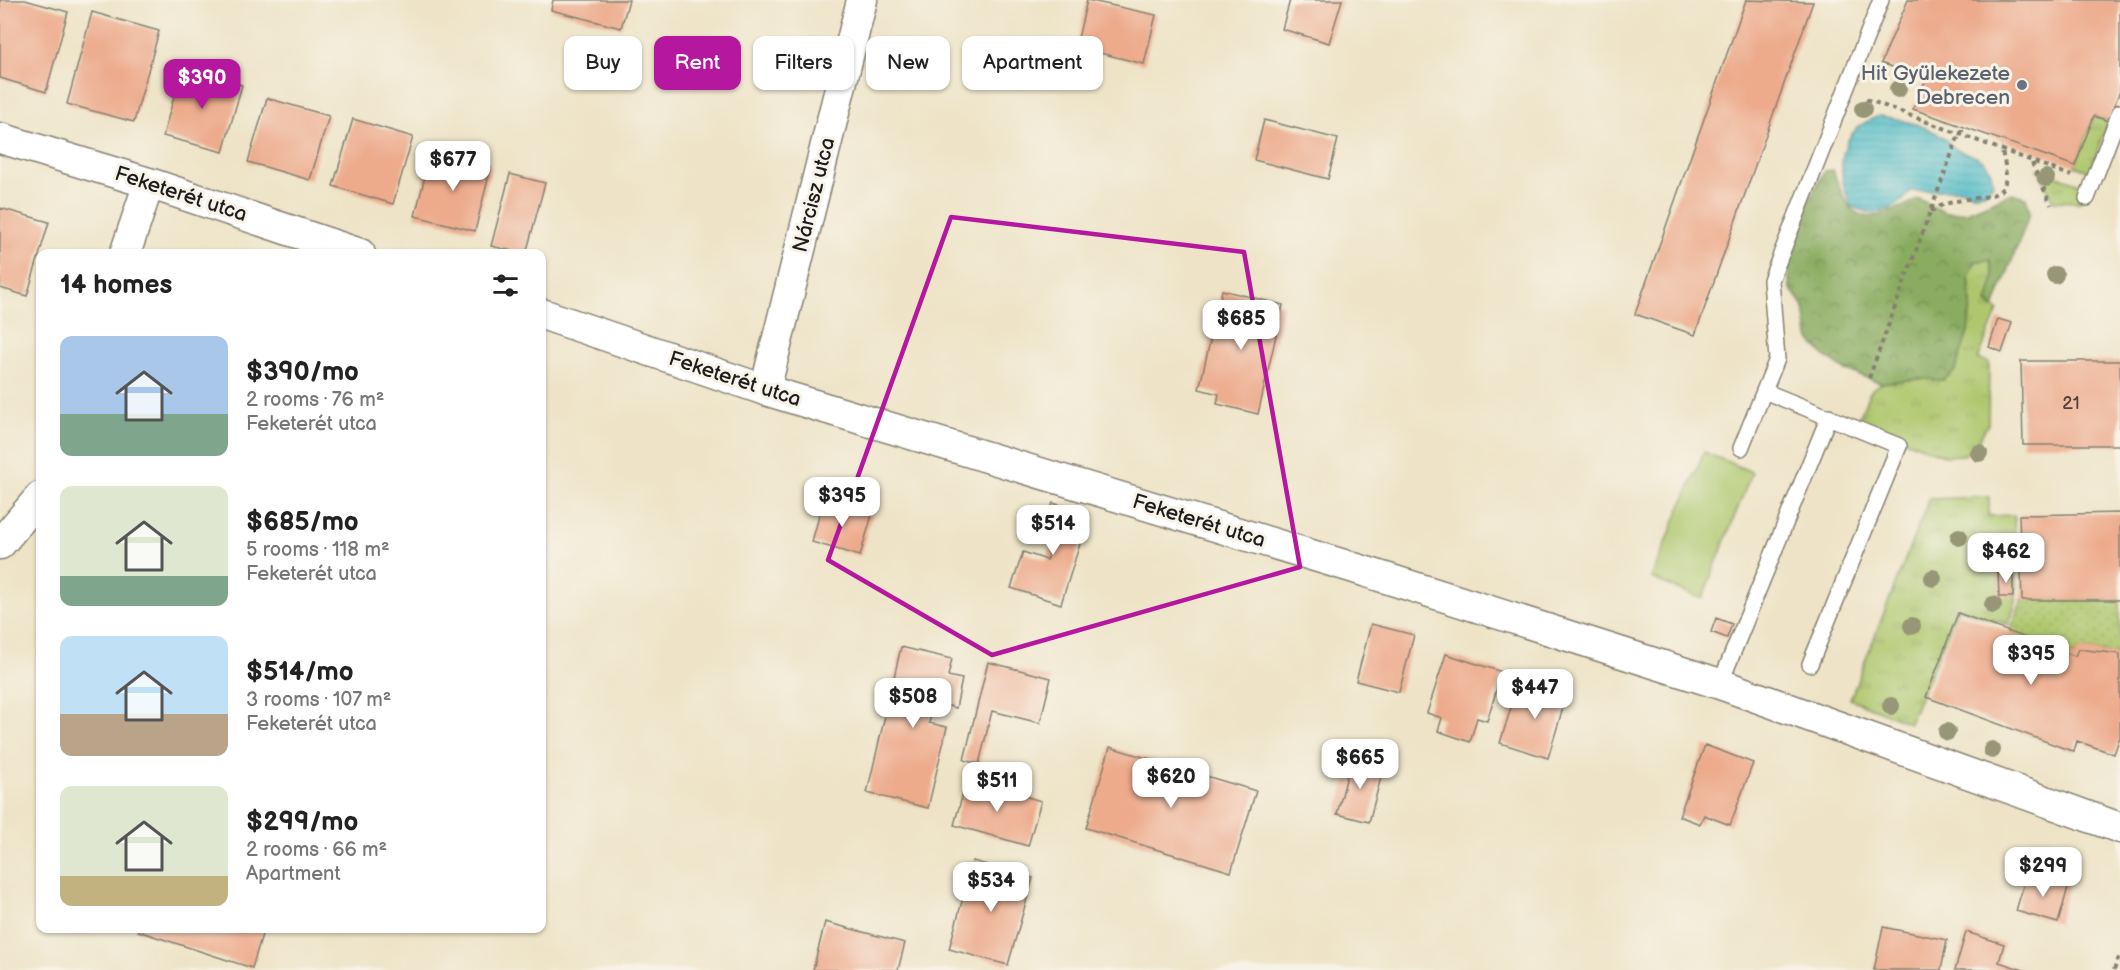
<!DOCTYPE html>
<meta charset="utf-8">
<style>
:root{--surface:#fff;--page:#f6f6f6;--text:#222;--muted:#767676;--accent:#b5179e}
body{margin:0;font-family:"Balsamiq Sans",sans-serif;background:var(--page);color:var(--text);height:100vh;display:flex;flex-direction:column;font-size:22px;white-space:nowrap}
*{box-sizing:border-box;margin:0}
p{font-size:20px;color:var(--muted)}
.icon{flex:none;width:33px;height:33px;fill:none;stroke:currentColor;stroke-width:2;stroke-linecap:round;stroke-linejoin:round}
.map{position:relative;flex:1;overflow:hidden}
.drawer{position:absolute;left:36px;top:249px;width:510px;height:684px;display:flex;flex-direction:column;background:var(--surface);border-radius:12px;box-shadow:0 2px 4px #0004}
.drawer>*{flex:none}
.guide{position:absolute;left:564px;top:36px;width:570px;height:54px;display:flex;gap:12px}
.price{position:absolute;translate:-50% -51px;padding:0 14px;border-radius:12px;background:#fff;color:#222;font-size:20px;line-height:39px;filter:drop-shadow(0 2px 3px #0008)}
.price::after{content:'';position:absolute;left:50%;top:36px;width:18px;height:14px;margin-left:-9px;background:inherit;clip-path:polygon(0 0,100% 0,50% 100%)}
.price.selected{background:var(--accent);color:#fff}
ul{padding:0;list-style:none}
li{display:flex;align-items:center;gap:18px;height:150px;padding:0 24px}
li span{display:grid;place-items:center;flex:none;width:168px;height:120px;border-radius:12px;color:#555}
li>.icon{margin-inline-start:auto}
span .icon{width:72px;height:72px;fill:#fffc;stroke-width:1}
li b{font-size:26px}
h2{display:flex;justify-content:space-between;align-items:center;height:72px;padding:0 24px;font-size:26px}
.chip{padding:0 21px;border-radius:12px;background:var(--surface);box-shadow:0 2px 4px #0004;font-size:21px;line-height:54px}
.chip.selected{background:var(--accent);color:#fff}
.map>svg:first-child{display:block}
</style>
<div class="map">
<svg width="2120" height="970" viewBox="0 0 2120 970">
<defs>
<pattern id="grass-tufts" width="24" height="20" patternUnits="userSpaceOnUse" patternTransform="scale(1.5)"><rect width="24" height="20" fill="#aec76d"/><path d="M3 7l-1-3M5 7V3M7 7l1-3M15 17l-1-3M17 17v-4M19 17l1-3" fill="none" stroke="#95aa5e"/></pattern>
<pattern id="forest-crowns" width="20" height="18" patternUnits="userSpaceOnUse" patternTransform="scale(1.5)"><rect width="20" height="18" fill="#8aac60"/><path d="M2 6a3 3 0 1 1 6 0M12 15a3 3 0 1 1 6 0" fill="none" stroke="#708b4e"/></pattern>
<pattern id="park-dots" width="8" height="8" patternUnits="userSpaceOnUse" patternTransform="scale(1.5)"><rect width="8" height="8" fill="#aec76d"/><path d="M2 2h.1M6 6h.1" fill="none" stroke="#95aa5e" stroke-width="1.8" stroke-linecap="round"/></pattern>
<pattern id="water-rules" width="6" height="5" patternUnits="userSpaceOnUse" patternTransform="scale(1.5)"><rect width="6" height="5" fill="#4fbcc7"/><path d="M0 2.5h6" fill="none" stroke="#44a1aa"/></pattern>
</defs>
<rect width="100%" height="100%" fill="#f7f3e8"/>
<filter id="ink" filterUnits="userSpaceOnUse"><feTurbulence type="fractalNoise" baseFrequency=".0167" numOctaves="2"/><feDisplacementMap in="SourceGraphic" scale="12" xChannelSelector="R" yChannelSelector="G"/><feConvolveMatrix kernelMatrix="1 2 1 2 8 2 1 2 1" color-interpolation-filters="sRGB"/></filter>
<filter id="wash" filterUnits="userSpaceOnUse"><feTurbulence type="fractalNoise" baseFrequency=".008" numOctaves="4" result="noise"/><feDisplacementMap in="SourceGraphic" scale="24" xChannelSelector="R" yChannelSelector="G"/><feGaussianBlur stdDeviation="1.35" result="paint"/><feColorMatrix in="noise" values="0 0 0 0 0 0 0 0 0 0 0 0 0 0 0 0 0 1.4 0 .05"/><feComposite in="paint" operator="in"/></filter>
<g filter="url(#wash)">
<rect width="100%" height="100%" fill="#eee3c6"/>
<path fill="url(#grass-tufts)" stroke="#657244" stroke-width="1.5" d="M2094,116L2108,121L2090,172L2075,166Z
M2038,169L2085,186L2080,202L2053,201Z
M1990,260L1994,278L1988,303L1998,310L1978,359L1989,362L1988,424L1976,445L1964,455L1946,456L1858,422C1862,413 1865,400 1871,391C1882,375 1926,379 1943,380L1971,305L1969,275L1976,261Z
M1989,497V516L2014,515L2016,601L2009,625L1958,608L1909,723L1850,699L1929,499Z"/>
<path fill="url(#forest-crowns)" stroke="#53643e" stroke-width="1.5" d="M1833,170C1853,231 1868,222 1919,199L1946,213L1967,212L2012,193L2026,197L2030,213L1994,308L1987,303L1994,278L1990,260L1976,261L1969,275L1971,305L1968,332L1955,371L1943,380L1918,379L1881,383L1845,370L1822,354L1808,337L1804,307L1790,288L1788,272L1791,243L1806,205L1825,171Z"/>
<path fill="url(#park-dots)" stroke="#657244" stroke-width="1.5" d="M2022,600H2120V654L2078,649L2075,656L2010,633Z"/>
<path fill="#aec76d" stroke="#657244" stroke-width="1.5" d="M1704,452L1752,472L1702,599L1651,578Z"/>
<path fill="url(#water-rules)" stroke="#366c72" stroke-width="1.5" d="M1880,116C1900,119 1925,125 1943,137C1948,140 1950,146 1956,149C1977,159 1990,155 1993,184L1985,193L1973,194L1963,189L1911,191C1895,212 1875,218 1851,206C1835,171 1837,129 1880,116Z"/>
<g id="blocks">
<path fill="#edab8c" d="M0,0H25L68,12L46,92L0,78Z
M553,0H629L621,28L551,10Z
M1087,0L1156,15L1144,64L1076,47Z
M1290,0H1342L1329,43L1282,29Z
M1746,0L1813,2L1695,335L1635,314Z
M1908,0H2120V91L2108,121L2094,116L2075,166L1913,109L1926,79L1881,63Z
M92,12L159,31L134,122L67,104Z
M182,68L242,85L223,152L163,136Z
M267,98L329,116L310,180L248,162Z
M353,119L413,137L393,204L333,186Z
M1264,120L1338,139L1328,179L1254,160Z
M431,152L491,167L475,231L415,216Z
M510,174L545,183L526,254L491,246Z
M0,208L49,222L27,296L0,288Z
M1222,290L1283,305L1258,414L1217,404L1219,394L1199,389Z
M1998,319L2012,323L2002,352L1989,347Z
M2021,361H2120V445H2023Z
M823,501L872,515L860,556L812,542Z
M1053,503L1089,515L1061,604L1011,588L1023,552L1047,560L1053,541L1042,537Z
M2120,513V600H2022L2019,515Z
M1998,572H2013V597H1999Z
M1958,613L2075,656L2078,649L2120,654V737L2114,754L2077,741L2074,751L2066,749L1926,697Z
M1716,618L1732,624L1727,638L1711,632Z
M1371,624L1414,635L1399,692L1356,681Z
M901,647L952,659L948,676L962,679L956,708L934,702L929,723L947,727L928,808L867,793Z
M1446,654L1502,672L1487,721L1477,718L1470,742L1438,731L1442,718L1427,713Z
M988,662L1051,678L1040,723L992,711L979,764L964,760Z
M1534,680L1568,691L1548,758L1500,743L1515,695L1528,699Z
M1705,745L1753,763L1730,825L1704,815L1700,824L1679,816Z
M1110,747L1256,791L1231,872L1086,828Z
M1352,757L1384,766L1369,822L1337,814Z
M967,779L1041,801L1028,846L954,825Z
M973,861L1033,878L1008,965L949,949Z
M2027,873L2069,884L2058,923L2016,911Z
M825,922L905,943L898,970H813Z
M1883,927L1947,940L1941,970H1874Z
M139,928H264L252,968L138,931Z
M1966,932L2004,944L1999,962L2023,970H1955Z"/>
</g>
</g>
<g filter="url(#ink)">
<use href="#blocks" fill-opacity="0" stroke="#858071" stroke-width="1.5"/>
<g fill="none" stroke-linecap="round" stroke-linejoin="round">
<defs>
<path id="lane" d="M2087,198L2120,112
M1764,391L1899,446L1810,664
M1741,448L1777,359L1771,280L1881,0
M1720,684L1829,416"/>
<path id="street" d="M0,138L149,183L360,254
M125,254L149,183
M542,314L765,390L1351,567L1720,684L2120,828
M765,390L862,0
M0,544L40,497"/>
</defs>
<use href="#lane" stroke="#858071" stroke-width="18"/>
<use href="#street" stroke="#858071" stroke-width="33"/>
<path stroke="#858071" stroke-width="4" stroke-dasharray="4.5 4.5" stroke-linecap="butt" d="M1866,99L2072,176
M2032,163L2051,205
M1931,211C1937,208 1943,204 1949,203C1985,192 2017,207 2002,152
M1869,378L1956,142L1964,127
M2114,970L2120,955"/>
<use href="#lane" stroke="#fff" stroke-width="15"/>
<use href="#street" stroke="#fff" stroke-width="30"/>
</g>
<g fill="#979778">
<circle cx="1898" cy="89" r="9"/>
<circle cx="1863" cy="109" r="9"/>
<circle cx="2046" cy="178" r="9"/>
<circle cx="2055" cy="275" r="9"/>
<circle cx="1979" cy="453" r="9"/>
<circle cx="1959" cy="537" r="9"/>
<circle cx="1933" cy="578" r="9"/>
<circle cx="1993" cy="605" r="9"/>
<circle cx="1912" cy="626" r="9"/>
<circle cx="1891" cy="706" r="9"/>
<circle cx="1947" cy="732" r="9"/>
<circle cx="1992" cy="750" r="9"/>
</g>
</g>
<path fill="none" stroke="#b5179e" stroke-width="4.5" stroke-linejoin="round" d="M951,217L1244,252L1300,567L992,655L828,560Z"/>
<circle fill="#6b7280" stroke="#f7f3e8" stroke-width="2" cx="2022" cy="85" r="6"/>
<g text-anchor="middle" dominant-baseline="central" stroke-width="6" stroke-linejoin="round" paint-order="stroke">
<g font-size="18" fill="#504038">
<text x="2071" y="403">21</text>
</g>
<g font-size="21" fill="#5b616d" stroke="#f7f3e8" text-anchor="end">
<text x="2010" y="73">Hit Gyülekezete<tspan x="2010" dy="24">Debrecen</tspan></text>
</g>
<g font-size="21" fill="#1c1c1c" stroke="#f7f3e8">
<text transform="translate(181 194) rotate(18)">Feketerét utca</text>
<text transform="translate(814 195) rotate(-76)">Nárcisz utca</text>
<text transform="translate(735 379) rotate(18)">Feketerét utca</text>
<text transform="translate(1199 521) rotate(17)">Feketerét utca</text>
</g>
</g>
</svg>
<b class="price selected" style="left:202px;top:110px">$390</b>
<b class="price" style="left:453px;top:192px">$677</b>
<b class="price" style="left:1241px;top:351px">$685</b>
<b class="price" style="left:842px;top:528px">$395</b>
<b class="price" style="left:1053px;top:556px">$514</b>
<b class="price" style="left:2006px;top:584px">$462</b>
<b class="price" style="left:2031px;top:686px">$395</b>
<b class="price" style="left:1535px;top:720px">$447</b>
<b class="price" style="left:913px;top:729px">$508</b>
<b class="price" style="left:1360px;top:790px">$665</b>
<b class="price" style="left:1171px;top:809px">$620</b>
<b class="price" style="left:997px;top:813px">$511</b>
<b class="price" style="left:2043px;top:898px">$299</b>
<b class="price" style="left:991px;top:913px">$534</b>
<div class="guide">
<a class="chip">Buy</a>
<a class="chip selected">Rent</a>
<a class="chip">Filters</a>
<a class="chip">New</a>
<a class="chip">Apartment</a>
</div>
<section class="drawer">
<h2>14 homes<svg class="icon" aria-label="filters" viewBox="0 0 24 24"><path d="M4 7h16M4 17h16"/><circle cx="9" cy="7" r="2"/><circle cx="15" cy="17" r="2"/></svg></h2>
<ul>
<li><span style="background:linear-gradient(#a9c7e8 65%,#7fa58c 0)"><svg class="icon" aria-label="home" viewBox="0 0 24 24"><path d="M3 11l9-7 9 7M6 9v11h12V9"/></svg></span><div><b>$390/mo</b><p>2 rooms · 76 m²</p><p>Feketerét utca</p></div></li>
<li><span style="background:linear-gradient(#dfe7d0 75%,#7fa58c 0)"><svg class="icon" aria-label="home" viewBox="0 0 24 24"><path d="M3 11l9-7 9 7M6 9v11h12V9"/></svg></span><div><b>$685/mo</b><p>5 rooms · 118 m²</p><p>Feketerét utca</p></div></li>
<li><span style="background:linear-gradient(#bfe0f5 65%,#b9a48a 0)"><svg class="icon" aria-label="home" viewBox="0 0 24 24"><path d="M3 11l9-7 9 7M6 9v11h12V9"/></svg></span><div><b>$514/mo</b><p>3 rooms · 107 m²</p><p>Feketerét utca</p></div></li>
<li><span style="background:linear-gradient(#dfe7d0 75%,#c2b280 0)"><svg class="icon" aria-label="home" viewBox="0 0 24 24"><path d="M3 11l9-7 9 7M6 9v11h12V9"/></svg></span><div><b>$299/mo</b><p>2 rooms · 66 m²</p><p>Apartment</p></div></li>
</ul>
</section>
</div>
